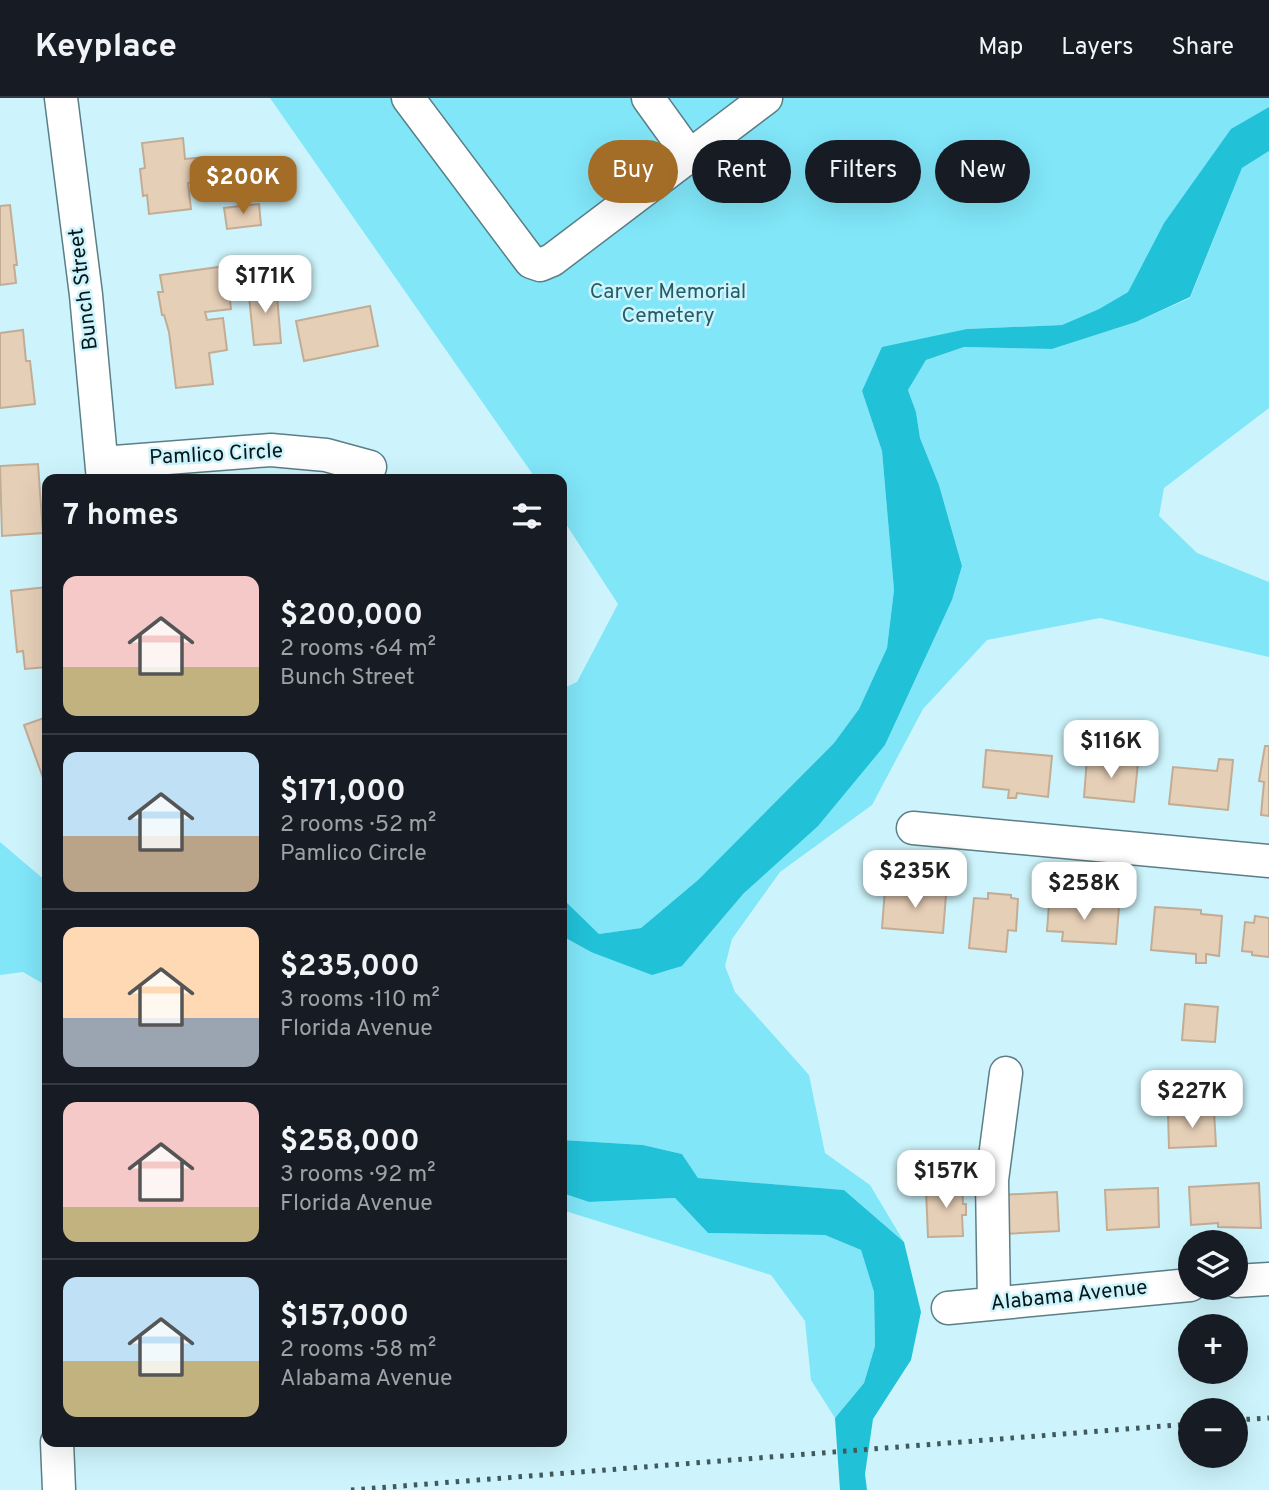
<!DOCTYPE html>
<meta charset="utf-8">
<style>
:root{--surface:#171b24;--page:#20242c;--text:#f1f3f6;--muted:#9ea1a6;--line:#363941;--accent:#a36d27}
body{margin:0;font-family:Overpass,sans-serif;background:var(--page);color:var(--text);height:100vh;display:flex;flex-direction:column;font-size:26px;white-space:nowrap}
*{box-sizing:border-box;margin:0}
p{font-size:23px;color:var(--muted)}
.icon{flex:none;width:38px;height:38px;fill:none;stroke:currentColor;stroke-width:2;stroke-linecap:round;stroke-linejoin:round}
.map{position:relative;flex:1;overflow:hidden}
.panel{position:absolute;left:42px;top:376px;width:525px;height:973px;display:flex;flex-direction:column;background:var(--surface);border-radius:14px;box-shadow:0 7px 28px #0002}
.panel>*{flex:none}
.banner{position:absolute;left:588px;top:42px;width:576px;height:63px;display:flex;gap:14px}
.buttons{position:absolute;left:1178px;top:1132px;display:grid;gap:14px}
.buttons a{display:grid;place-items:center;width:70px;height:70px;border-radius:50%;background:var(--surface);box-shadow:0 7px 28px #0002;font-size:35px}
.price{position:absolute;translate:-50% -60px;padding:0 16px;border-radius:14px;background:#fff;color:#222;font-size:23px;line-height:46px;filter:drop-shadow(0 2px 4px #0008)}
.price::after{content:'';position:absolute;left:50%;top:42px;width:21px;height:16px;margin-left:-10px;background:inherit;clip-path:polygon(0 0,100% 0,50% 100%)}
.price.on{background:var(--accent);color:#fff}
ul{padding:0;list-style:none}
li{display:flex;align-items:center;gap:21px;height:175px;padding:0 21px}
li+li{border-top:2px solid var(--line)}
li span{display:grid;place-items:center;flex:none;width:196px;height:140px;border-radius:14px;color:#555}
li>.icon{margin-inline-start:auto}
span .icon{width:84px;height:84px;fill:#fffc;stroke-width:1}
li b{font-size:30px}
h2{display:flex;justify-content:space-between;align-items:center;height:84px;padding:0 21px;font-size:30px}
.tag{padding:0 24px;border-radius:32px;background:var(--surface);box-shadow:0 7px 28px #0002;font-size:24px;line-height:63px}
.tag.on{background:var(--accent);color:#fff}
header{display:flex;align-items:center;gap:42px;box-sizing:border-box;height:98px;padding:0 35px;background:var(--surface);border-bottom:2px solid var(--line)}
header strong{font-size:33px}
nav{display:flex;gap:38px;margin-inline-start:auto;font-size:24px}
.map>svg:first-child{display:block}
</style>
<header>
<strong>Keyplace</strong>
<nav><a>Map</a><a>Layers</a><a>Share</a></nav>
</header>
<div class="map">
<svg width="1269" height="1392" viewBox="0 0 1269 1392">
<rect width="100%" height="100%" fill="#cdf4fc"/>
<path fill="#81e6f8" d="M270,0H1269V9L1231,32L1164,125L1128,194L1099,211L1062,227L967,231L862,293L882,353L894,492L887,550L859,611L834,645L698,782L641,830L599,836L562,800V591L577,584L618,506L562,420V382L536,381Z
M1269,53V310L1164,390L1159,418L1197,455L1269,484V559L1100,520L987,542L923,611L872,707L780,774L732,841L725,868L735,894L809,977L825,1055L870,1087L904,1144L844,1092L698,1080L682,1056L643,1047L562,1042V838L591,854L682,868L744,795L885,647L952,502L962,468L939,387L920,340L916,314L908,292L926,262L964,249L1052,251L1136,224L1190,200L1242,70Z
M0,744L47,784V888L23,874L0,877Z
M562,1095L589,1104L675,1100L708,1135L825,1137L861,1152L874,1194L875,1248L864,1285L835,1320L811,1282L805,1223L771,1177L562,1112Z"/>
<path fill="#21c1d8" d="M1269,9V53L1242,70L1190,199L1136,224L1052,251L964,249L926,262L908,292L916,314L920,340L939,387L962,468L952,502L885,647L818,728L744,795L682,868L652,877L591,854L562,838V800L599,836L641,830L698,782L834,645L859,611L887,550L894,492L882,353L862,293L882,249L967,231L1062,227L1099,211L1128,194L1164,125L1231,31Z
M562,1042L643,1047L682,1056L698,1080L844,1092L904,1144L921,1214L911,1262L873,1321L865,1376L867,1392H840L835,1320L864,1285L875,1248L874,1194L861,1152L825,1137L708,1135L675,1100L589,1104L562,1095Z"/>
<path fill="#e6cfb7" stroke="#c2ac94" stroke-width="2" d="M183,40L185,61L205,59L208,82L188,85L191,111L149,116L147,97L143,98L140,71L145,70L142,45Z
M259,106L261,127L227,131L224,110Z
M10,107L17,167H14L16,185L0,187V108Z
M226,168L231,211L205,214L207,222L223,220L227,252L209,255L213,286L176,290L169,234L164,217H162L158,194H163L160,177Z
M276,186L281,245L254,247L248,189Z
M370,208L378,248L304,263L296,223Z
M23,232L26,263H30L35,306L0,310V235Z
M38,366L43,435L2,438L0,368Z
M47,489V569L25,571L23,553L17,554L11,493Z
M47,619V691L24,627Z
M1265,648H1269V718L1261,717L1264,684L1259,683Z
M986,652L1052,658L1048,699L1017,695L1016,700H1008L1009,692L983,689Z
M1087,660L1138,665L1134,704L1084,699Z
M1219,661L1233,662L1228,712L1169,706L1173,669L1217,673Z
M916,788L939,790L938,796L946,797L943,835L882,830L885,791L915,793Z
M988,795L1011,797V800L1018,801L1016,833L1008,832L1006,854L969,850L974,800L988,801Z
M1082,802L1094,803V807L1119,809L1116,846L1062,843L1063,834L1047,833L1049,806H1081Z
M1155,809L1201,812V816L1222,818L1219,858L1206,856V865H1196V856L1151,852Z
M1255,818L1269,820V859L1252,857V854L1242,853L1245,824L1254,825Z
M1185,906L1218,909L1215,944L1182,942Z
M1214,1013L1216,1048L1169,1050L1168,1015Z
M962,1083L963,1106H966V1117H962L963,1138L928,1139L926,1092L941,1091V1084Z
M1259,1085L1261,1130L1218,1129V1125L1191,1127L1189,1089Z
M1158,1090L1159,1129L1107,1132L1105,1092Z
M1057,1094L1059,1133L1003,1136L1000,1097Z"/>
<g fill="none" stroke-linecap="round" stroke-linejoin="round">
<defs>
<path id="minor" d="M61,0L86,197L103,382
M408,0L531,164L540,167L552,162L766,0
M648,0L689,57
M102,365L271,352L326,357L370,369
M913,730L1269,763
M1236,1183L1269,1181
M994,1205L992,1082L1006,975
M948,1210L1190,1187
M57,1344L59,1392"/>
</defs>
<use href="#minor" stroke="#5b7f86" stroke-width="35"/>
<use href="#minor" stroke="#fff" stroke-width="32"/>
<path stroke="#42595c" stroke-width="5" stroke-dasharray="3.5 7" stroke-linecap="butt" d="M1236,1322L1269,1320
M351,1392L1190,1326"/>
</g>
<g text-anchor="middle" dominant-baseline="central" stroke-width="5" stroke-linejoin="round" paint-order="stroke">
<g font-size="21" fill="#071618" stroke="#cdf4fc">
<text transform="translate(84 191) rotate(-97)">Bunch Street</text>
<text transform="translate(216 357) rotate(-3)">Pamlico Circle</text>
<text transform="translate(1069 1198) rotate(-6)">Alabama Avenue</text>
</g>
<g font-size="21" fill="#235e67" stroke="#cdf4fc">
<text x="668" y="194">Carver Memorial<tspan x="668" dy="24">Cemetery</tspan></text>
</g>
</g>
</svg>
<div class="buttons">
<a><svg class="icon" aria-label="layers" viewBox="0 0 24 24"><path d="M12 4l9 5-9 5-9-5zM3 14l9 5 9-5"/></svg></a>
<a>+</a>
<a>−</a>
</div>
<b class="price on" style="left:243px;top:118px">$200K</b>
<b class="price" style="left:265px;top:217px">$171K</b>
<b class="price" style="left:1111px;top:682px">$116K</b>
<b class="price" style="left:915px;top:812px">$235K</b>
<b class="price" style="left:1084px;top:824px">$258K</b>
<b class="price" style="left:1192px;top:1032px">$227K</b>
<b class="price" style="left:946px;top:1112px">$157K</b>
<div class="banner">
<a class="tag on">Buy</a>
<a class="tag">Rent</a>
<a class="tag">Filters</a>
<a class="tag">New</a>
</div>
<section class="panel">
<h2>7 homes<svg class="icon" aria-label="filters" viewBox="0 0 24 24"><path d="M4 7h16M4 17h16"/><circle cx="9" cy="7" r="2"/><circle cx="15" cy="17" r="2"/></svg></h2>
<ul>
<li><span style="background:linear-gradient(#f6c9c9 65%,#c2b280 0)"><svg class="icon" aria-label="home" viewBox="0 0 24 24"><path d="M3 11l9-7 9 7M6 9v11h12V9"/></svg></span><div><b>$200,000</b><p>2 rooms · 64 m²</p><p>Bunch Street</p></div></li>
<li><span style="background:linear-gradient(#bfe0f5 60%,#b9a48a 0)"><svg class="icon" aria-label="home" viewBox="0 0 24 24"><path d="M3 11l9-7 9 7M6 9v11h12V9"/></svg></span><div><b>$171,000</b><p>2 rooms · 52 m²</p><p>Pamlico Circle</p></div></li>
<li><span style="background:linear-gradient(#ffd9b3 65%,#9aa5b1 0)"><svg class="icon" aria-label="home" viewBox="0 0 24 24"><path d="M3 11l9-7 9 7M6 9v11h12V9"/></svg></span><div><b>$235,000</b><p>3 rooms · 110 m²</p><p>Florida Avenue</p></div></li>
<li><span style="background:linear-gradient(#f6c9c9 75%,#c2b280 0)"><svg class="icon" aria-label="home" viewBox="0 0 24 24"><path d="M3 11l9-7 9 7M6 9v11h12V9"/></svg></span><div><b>$258,000</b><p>3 rooms · 92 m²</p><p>Florida Avenue</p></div></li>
<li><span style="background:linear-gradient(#bfe0f5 60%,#c2b280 0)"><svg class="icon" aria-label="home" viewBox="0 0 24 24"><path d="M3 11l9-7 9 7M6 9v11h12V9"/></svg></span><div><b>$157,000</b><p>2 rooms · 58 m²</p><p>Alabama Avenue</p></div></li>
</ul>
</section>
</div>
